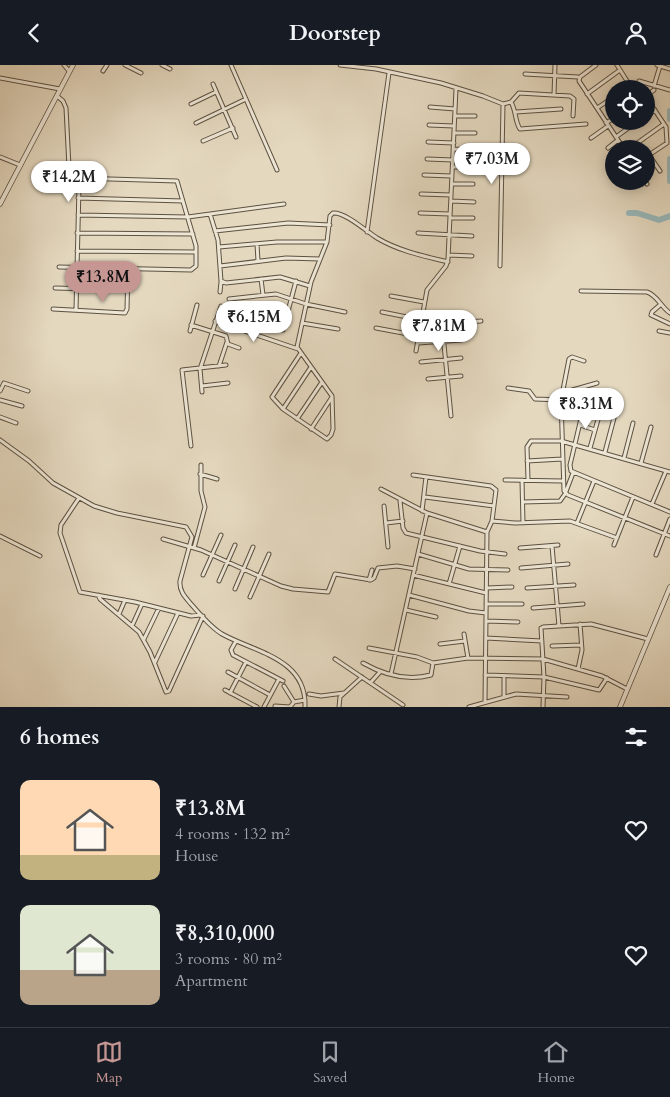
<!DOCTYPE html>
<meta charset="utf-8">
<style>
:root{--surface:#171b24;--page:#242831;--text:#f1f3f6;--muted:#9ea1a6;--line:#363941;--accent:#c59692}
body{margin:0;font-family:Cardo,serif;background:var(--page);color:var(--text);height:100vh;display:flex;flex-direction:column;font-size:19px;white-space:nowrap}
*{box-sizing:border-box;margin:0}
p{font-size:16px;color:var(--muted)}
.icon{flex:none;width:28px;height:28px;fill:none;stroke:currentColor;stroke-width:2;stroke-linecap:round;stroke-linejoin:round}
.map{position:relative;height:642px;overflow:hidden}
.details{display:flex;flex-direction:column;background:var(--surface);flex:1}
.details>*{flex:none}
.fabs{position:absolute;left:605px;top:15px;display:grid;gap:10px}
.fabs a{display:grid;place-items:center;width:50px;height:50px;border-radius:50%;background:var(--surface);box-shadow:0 2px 12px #0003;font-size:25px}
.price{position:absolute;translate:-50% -42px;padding:0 11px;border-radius:18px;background:#fff;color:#222;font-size:16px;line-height:32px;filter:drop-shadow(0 1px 2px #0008)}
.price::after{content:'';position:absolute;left:50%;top:30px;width:15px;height:11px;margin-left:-8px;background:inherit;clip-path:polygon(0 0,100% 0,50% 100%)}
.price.selected{background:var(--accent);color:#111}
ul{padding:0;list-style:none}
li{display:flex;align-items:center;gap:15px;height:125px;padding:0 20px}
li span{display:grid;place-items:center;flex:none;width:140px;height:100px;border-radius:10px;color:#555}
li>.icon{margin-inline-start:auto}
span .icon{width:60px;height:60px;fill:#fffc;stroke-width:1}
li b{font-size:21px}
h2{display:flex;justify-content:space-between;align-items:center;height:60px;padding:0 20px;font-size:21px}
header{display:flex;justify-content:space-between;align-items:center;height:65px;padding:0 20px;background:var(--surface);font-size:22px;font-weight:700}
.tab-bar{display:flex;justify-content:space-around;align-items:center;height:70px;border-top:1px solid var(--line);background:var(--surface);font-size:14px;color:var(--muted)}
.tab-bar a{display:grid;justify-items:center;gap:2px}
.tab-bar .selected{color:var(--accent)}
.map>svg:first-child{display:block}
</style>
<header><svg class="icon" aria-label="back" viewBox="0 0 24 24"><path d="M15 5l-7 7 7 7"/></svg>Doorstep<svg class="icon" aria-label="person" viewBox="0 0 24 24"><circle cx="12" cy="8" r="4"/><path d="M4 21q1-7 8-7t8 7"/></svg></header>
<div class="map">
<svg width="670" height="642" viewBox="0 0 670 642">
<rect width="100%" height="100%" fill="#e4d8bf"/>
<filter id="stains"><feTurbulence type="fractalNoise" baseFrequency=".004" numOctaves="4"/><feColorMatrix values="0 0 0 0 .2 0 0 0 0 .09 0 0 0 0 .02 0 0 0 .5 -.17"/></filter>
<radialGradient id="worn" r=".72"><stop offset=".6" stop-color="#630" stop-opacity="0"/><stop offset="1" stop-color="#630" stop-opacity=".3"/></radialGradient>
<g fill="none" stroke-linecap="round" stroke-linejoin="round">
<path stroke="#98b8bb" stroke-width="6" d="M670,46V54
M670,94V116
M629,148H637L659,155L670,151"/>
<defs>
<path id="minor" d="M64,0L69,6
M125,0L141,8
M162,0L170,4
M231,0L277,105
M340,0L376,4L441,18L483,31L503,39L511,37L519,28L570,31L574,34L573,51
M596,0L580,12L579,16L624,84
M617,0L632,24
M657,0L670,4
M103,6L107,0
M525,9L578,12
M0,13L60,24
M639,16L670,25
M213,19L236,72
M654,21L660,1
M587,29L620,5
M554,30L555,0
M57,31L63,36L66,43L69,102L76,113L79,122L76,245
M646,31L654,25
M646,32L666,62L667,78L646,92
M511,37C516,45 515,57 520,64L586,59
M191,39L216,27
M430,42L455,44
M597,43L614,32
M516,47L561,44
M455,51H475
M646,51L655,45
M196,58L246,34
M606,58L614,53
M429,60L454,61
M454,68H475
M616,72L638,56
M591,73L608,61
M203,76L233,63
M428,77L454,78
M608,83L618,75
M453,84L474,85
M629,84L664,59
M649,90L660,106
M0,92L20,100
M427,94L453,95
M453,102H474
M424,110L452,111
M645,116L647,119
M452,119H473
M633,121L639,116
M421,129L451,130
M78,133L183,136
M451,136L474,137
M420,148L450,149
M210,149L218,175L221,216L226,218L280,212L310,221
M78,150L188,152L284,139
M450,153H473
M215,166L288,158L330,160
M367,167L389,8
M77,168L193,169
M418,168L472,171
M257,179L258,196
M219,182L277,177H327
M77,186L196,187
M449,190L472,191
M220,201L286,193L320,194
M500,201L503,39
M59,202L191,205L196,201V181L177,116L76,113
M261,214L263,230
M55,223L128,225
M581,226L647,227C657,230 661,242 670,248
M220,227L221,217
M391,231L424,237
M229,234L276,229L306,239L345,247
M660,240L652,247L651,250L670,259
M53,244L125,248L127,244L128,204
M382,247L422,255
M215,256L298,284
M302,258L338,264
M442,259L451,351
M191,260L226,271L228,279L239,283
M428,260L481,256
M376,263L419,271
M283,265L296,216
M190,266L197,240
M659,266L670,268
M418,278L461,275
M416,286L427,225L446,201L448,194L456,24
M301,288L272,332L283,344L327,374L331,370L333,364L332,331L297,282L311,217L327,177L330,151L333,148C345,147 366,166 377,173C399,186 423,191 448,197
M584,296L572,292L569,294L561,335L564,426L568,430L670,471
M421,297L461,293
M219,301L227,277
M428,314L461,311
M202,321L228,318
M508,323L529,326L535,334L561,335
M0,326L4,318L28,326
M202,327L200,304L221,241
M562,328L597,318
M0,335L22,341
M283,344L311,302
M582,349L570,400L571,406L670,447
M0,352L16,358
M297,354L322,317
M580,360L595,365
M311,364L332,332
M0,375L29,396L53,418L94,441L117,448L186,462L192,472L180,516C179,526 185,532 191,539C200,549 210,562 222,569C254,587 307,593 305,642
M191,381L182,305L226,300
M590,383L599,351
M605,387L614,353
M624,393L633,358
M527,396L562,394
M641,398L651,362
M200,409L217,414
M413,410L491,421L496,425L492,456L487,467L485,637
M505,415L562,416
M522,415L523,458
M528,415L527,382L531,376H561L670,407
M381,424L427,448L487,467
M425,432L494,441
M79,433L61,460L60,468L80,527L135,537L191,551L201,550
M400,436L403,463L406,468L480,486L505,489
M523,437L560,436L565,429L573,408
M652,439L666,406
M384,441L388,482
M422,446L426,412
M492,456L515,458L570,456L617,473
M386,458L403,456
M577,458L594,416
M0,471L40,491
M163,474L201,485L281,521L293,524L328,527L335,509L371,515L374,513L378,503L397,501L415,504
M614,480L633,432
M552,481L559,561
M194,483L205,442L201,426V400
M520,483L558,480
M418,489L469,504L508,505
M656,490L670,454
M521,503L568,499
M203,510L221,470
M413,510L486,528
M369,515L372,505
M219,516L235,480
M449,519L460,481
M487,523L512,522
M527,523L574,520
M235,524L253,482
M98,530L100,534L139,567L150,587L166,627L169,626L203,551
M409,530L469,546L486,548
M250,532L269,489
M486,539H522
M533,543L583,539
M406,545L436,552
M119,549L125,535
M486,556L518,557
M132,561L142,539
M543,562L591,559L648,574
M541,563L544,612L543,642
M464,569L468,593
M486,573L542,576
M144,574L159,543
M236,576L231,585L233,590L283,616
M440,579L465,576
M552,581L581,580
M369,583L417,592L433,598L468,593L543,594L602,611L627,624
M335,594L403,640
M155,597L178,548
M363,598C384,610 408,616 431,610L433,598
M578,604L582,585L580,559
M228,607L270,630
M391,609L427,448
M485,610L544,612L599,625L607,613
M371,617L380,607
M284,621L294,637
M225,625L257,642
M230,628L246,597
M309,629L321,631L344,628
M504,631V611
M275,641L290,642
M264,642L279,614
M290,642L294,637L305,635
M339,642L340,632L362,612
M469,642L516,629L567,632"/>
<path id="tertiary" d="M0,139L73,0
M620,642L670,522"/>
</defs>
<use href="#minor" stroke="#5d5142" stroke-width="5"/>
<use href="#tertiary" stroke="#5d5142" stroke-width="5.5"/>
<use href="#minor" stroke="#ede6d5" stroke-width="3"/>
<use href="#tertiary" stroke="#ede6d5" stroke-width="4"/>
</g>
<rect width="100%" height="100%" filter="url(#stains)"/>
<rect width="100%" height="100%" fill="url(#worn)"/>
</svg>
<div class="fabs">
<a><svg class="icon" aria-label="locate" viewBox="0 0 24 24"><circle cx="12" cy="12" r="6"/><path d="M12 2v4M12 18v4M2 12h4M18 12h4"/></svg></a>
<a><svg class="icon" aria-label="layers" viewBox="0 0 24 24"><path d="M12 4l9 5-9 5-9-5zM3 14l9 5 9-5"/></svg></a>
</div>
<b class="price" style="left:492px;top:120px">₹7.03M</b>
<b class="price" style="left:69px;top:138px">₹14.2M</b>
<b class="price selected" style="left:103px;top:238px">₹13.8M</b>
<b class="price" style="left:254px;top:278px">₹6.15M</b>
<b class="price" style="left:439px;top:287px">₹7.81M</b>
<b class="price" style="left:586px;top:365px">₹8.31M</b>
</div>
<section class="details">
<h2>6 homes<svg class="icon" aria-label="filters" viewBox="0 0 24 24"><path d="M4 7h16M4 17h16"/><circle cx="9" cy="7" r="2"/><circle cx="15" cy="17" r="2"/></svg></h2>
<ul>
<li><span style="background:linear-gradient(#ffd9b3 75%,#c2b280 0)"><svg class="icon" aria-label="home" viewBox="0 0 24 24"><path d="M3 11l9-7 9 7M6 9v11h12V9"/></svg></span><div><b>₹13.8M</b><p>4 rooms · 132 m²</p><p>House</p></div><svg class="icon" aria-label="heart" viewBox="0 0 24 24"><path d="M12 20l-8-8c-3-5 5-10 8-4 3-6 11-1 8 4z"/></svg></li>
<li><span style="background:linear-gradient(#dfe7d0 65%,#b9a48a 0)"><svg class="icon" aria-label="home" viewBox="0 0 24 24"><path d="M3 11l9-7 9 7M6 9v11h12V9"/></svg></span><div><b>₹8,310,000</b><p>3 rooms · 80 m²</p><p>Apartment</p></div><svg class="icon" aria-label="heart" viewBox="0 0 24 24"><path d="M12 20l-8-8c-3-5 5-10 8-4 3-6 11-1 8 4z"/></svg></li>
</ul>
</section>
<nav class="tab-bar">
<a class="selected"><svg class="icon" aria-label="map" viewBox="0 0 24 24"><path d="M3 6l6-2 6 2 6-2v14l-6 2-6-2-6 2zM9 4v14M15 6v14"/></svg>Map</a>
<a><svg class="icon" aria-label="saved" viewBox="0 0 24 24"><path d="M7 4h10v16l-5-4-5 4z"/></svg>Saved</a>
<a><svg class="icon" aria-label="home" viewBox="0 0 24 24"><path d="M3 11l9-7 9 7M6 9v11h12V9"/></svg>Home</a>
</nav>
